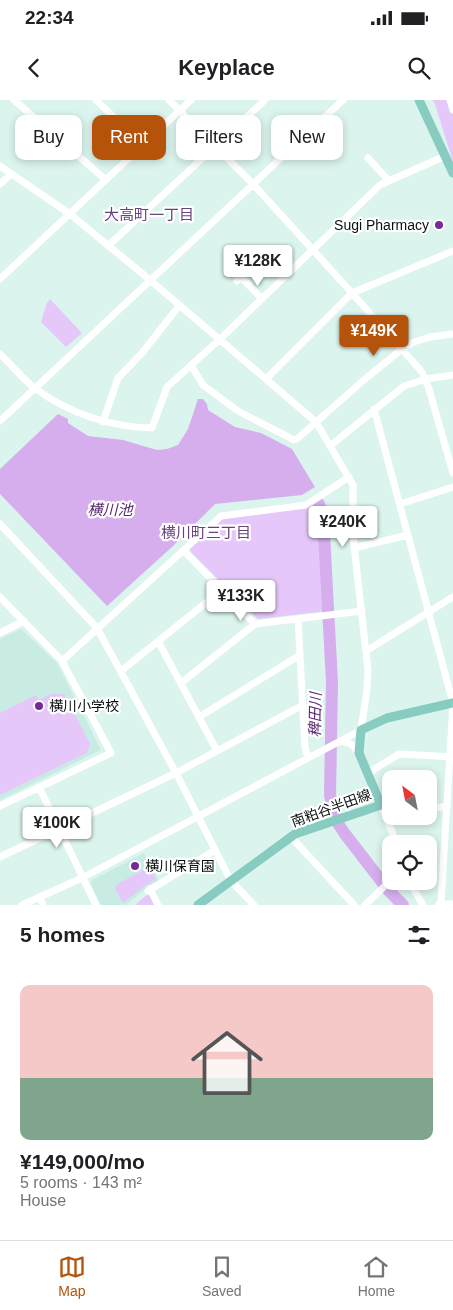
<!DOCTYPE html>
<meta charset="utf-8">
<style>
:root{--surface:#fff;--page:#f2f2f2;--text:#202124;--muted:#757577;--line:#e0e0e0;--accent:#b45309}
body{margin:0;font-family:Arial,"Noto Sans JP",sans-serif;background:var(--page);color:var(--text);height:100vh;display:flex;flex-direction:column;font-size:19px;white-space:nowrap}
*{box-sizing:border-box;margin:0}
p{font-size:16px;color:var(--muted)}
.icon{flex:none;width:28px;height:28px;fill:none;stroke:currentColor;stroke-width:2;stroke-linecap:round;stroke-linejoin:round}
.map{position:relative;height:805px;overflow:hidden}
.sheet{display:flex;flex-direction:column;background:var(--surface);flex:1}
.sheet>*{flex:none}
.banner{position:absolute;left:15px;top:15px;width:424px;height:45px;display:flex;gap:10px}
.needle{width:32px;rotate:328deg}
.tools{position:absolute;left:382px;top:670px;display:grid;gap:10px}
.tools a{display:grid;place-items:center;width:55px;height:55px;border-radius:10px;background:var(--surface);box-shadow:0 2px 8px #0003;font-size:25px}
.price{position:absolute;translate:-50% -42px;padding:0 11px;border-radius:5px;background:#fff;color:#222;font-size:16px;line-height:32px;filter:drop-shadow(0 1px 2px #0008)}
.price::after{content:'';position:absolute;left:50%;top:30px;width:15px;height:11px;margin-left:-8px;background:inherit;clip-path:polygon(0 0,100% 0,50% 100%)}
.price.current{background:var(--accent);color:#fff}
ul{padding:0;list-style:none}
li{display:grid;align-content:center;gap:10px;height:265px;padding:0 20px}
li span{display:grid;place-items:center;height:155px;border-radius:10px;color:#555}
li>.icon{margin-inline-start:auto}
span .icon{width:90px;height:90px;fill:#fffc;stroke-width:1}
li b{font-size:21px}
h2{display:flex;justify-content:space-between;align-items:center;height:60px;padding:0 20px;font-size:21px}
.chip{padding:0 18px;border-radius:10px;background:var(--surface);box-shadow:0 2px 8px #0003;font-size:18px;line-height:45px}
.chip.current{background:var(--accent);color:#fff}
.status{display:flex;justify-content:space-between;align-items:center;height:35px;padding:0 25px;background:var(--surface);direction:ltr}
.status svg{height:14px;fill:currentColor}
header{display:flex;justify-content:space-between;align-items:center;height:65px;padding:0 20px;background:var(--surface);font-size:22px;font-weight:700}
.menu{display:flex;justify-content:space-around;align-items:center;height:70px;border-top:1px solid var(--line);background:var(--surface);font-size:14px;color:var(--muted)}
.menu a{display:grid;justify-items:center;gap:2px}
.menu .current{color:var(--accent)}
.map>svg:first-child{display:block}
</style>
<div class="status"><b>22:34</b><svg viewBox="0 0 49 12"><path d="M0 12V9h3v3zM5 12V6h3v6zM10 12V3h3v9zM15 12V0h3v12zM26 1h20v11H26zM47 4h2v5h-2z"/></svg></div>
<header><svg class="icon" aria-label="back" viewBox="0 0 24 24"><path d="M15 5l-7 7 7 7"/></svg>Keyplace<svg class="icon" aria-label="search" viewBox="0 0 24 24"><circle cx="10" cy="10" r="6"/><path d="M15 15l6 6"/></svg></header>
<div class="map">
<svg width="453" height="805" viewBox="0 0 453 805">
<rect width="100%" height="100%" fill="#dbf4ee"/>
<path fill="#c8ebe3" d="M21,529L57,563L101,650L0,700V539Z
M144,753L159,780L145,789L126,805H101L91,784L92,780Z"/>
<path fill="#e6c7fa" d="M433,0H453V62L435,4Z
M50,199L81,232V234L66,247L41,222L47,203Z
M316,402L322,429L327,511L258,519L191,452L190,448L224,418Z
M52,594H64L90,644L87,653L0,695V613L36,595L39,600Z
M149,767L156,779L143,787L123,803L115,788L116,785Z
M149,793L155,805H135Z"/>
<path fill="#d6aeee" d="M198,299H203L207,304L208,310L235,327L261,333L292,349L315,387L302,395L215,404L173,446L107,506L0,394V369L58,314L68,319V323L88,336L123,340L157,350L167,349L178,345L188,329Z"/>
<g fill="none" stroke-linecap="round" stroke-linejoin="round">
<path stroke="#d6aeee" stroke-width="12" d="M319,404L323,415L332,582L330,696L339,725L345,734L389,791L403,805"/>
<path stroke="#fff" stroke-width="7" d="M14,0L106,80
M96,0L143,45
M169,0L254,85L352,193L422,272L429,289L453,373
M450,0L453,10
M368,58L389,81
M0,66L70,114L150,180L316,322L353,385V436L368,570L367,590L361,630L82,778L22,805
M0,84L11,74
M108,146L265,0
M241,177L262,199
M0,179L191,0
M237,181L248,171
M0,254C12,265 23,280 36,289C70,314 111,327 152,328L167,287L219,240L380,85L445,56
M191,265L203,285L238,311L294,340L297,339L365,279L402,249L414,242L430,237L453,234
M266,279L352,193L453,151
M374,309L453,603L441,803
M0,321L343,0
M103,322L118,278L142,253L179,206
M330,346L404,286L426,279L453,275
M400,404L453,387
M0,424L97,528L176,673L231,781L254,805
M354,448L408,435
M184,451L255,524
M0,497L62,561L111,653L0,706
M298,519L305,648L308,658
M0,533L24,521
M158,541L217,651
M366,551L453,497
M62,561L221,416L306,405L349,377
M121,571L222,490
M181,583L255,524L362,511
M199,617L300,555
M341,641L351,644L359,653
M368,673L399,654L453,657
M39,687L96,805
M381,705L397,744
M429,709L447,706
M291,737L354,805
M0,757L176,673L303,605
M409,781L423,805
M150,789L158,805
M148,791L215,750
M40,797L43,805
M439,804H453
M365,805L391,780"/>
<path stroke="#88cbc1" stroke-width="9" d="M419,0L453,73
M198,805L295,734L381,705L359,653L361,630L387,618L453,603"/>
</g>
<g fill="#76299b" stroke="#fff" stroke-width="2">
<circle cx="439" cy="125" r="5"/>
<circle cx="39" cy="606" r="5"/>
<circle cx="135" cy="766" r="5"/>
</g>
<g text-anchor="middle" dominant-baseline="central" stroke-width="4.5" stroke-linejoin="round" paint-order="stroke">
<g font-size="14" fill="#091110" stroke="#fff" text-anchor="start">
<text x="429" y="125" text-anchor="end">Sugi Pharmacy</text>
<text x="49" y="606">横川小学校</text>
<text x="145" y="766">横川保育園</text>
</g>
<g font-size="14" fill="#091110" stroke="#fff">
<text transform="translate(331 708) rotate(-20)">南粕谷半田線</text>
</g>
<g font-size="15" fill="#67427c" stroke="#fff">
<text x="149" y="114">大高町一丁目</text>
<text x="206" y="432">横川町三丁目</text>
</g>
<g font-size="15" font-style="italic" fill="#592872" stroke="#fff">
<text x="110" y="409">横川池</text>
<text transform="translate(315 615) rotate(-89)">稗田川</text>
</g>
</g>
</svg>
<div class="tools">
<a><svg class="needle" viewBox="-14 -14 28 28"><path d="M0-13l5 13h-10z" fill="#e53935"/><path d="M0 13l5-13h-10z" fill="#757577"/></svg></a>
<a><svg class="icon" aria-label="locate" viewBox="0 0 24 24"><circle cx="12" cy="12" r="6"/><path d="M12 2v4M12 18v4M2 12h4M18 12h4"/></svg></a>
</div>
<b class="price" style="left:258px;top:187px">¥128K</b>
<b class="price current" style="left:374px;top:257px">¥149K</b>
<b class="price" style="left:343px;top:448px">¥240K</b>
<b class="price" style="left:241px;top:522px">¥133K</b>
<b class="price" style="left:57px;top:749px">¥100K</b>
<div class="banner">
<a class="chip">Buy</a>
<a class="chip current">Rent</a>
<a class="chip">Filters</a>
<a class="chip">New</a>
</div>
</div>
<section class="sheet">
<h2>5 homes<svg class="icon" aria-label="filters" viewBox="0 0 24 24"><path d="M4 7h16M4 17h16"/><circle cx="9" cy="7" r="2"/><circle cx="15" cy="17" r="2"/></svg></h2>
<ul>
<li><span style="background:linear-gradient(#f6c9c9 60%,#7fa58c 0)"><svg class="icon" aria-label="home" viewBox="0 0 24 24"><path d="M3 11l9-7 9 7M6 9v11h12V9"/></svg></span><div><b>¥149,000/mo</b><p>5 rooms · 143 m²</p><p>House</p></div></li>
</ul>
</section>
<nav class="menu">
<a class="current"><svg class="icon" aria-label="map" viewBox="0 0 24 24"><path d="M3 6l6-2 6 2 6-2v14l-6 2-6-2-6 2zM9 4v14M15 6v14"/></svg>Map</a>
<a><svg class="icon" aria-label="saved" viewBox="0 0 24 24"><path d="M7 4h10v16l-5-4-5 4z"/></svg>Saved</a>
<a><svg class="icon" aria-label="home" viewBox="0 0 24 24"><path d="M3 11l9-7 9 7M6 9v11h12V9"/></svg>Home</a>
</nav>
